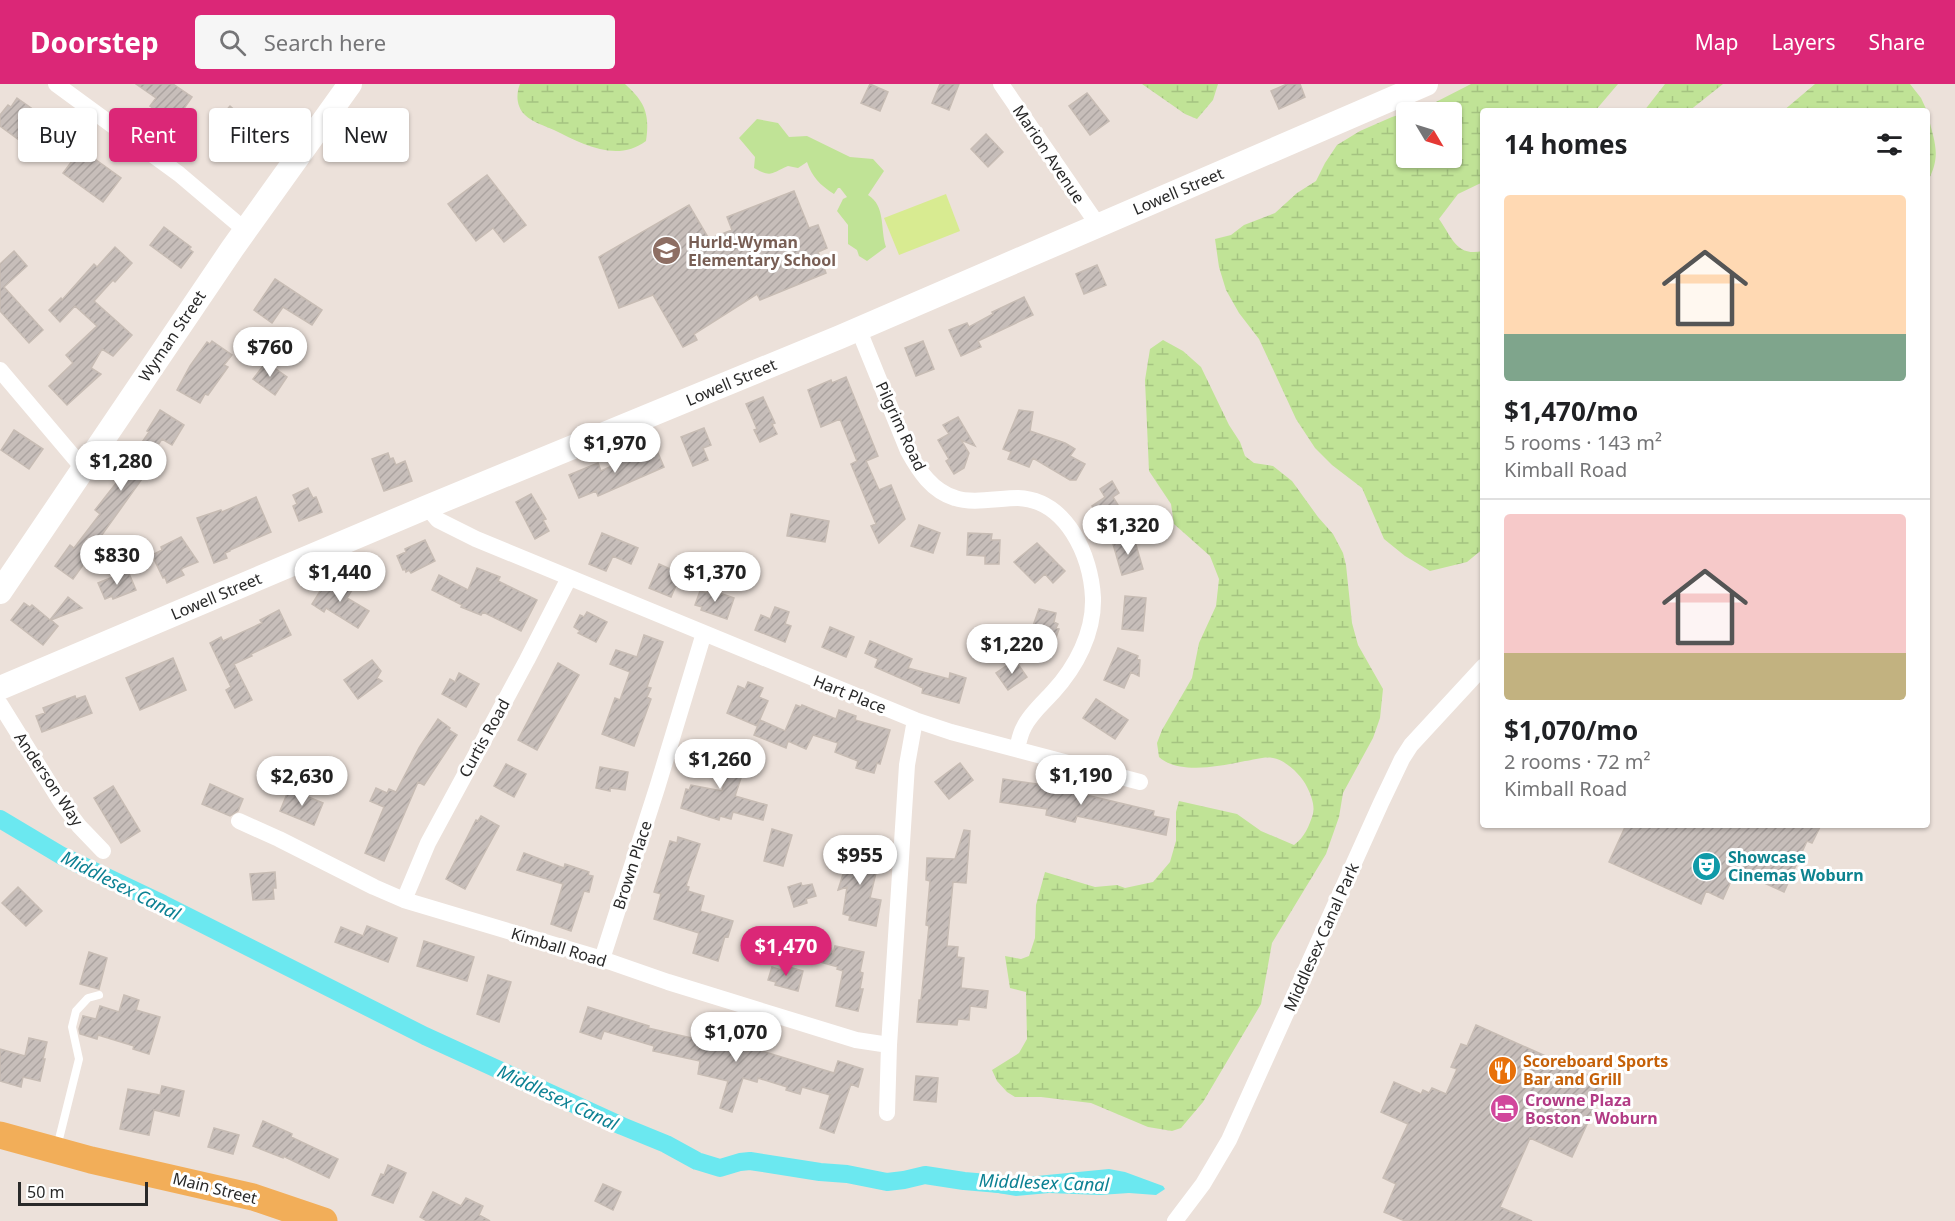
<!DOCTYPE html>
<meta charset="utf-8">
<style>
:root{--surface:#fff;--page:#f6f6f6;--text:#202124;--muted:#757577;--line:#e0e0e0;--accent:#db2777}
body{margin:0;font-family:"Noto Sans",sans-serif;background:var(--page);color:var(--text);height:100vh;display:flex;flex-direction:column;font-size:22px;white-space:nowrap}
*{box-sizing:border-box;margin:0}
p{font-size:20px;color:var(--muted)}
.icon{flex:none;width:33px;height:33px;fill:none;stroke:currentColor;stroke-width:2;stroke-linecap:round;stroke-linejoin:round}
.map{position:relative;flex:1;overflow:hidden}
.sheet{position:absolute;left:1480px;top:24px;width:450px;height:720px;display:flex;flex-direction:column;background:var(--surface);border-radius:6px;box-shadow:0 2px 4px #0004}
.sheet>*{flex:none}
.hud{position:absolute;left:18px;top:24px;width:570px;height:54px;display:flex;gap:12px}
.needle{width:39px;rotate:128deg}
.controls{position:absolute;left:1396px;top:18px;display:grid;gap:12px}
.controls a{display:grid;place-items:center;width:66px;height:66px;border-radius:6px;background:var(--surface);box-shadow:0 2px 4px #0004;font-size:30px}
.scale{position:absolute;left:18px;bottom:15px;width:130px;box-sizing:border-box;padding-left:6px;border:3px solid #292929;border-top:0;font-size:16px;line-height:21px;white-space:nowrap;color:#292929;-webkit-text-stroke:4px #fff;paint-order:stroke}
.price{position:absolute;translate:-50% -51px;padding:0 14px;border-radius:21px;background:#fff;color:#222;font-size:20px;line-height:39px;filter:drop-shadow(0 2px 3px #0008)}
.price::after{content:'';position:absolute;left:50%;top:36px;width:18px;height:14px;margin-left:-9px;background:inherit;clip-path:polygon(0 0,100% 0,50% 100%)}
.price.current{background:var(--accent);color:#fff}
ul{padding:0;list-style:none}
li{display:grid;align-content:center;gap:12px;height:318px;padding:0 24px}
li+li{border-top:2px solid var(--line)}
li span{display:grid;place-items:center;height:186px;border-radius:6px;color:#555}
li>.icon{margin-inline-start:auto}
span .icon{width:108px;height:108px;fill:#fffc;stroke-width:1}
li b{font-size:26px}
h2{display:flex;justify-content:space-between;align-items:center;height:72px;padding:0 24px;font-size:26px}
.pill{padding:0 21px;border-radius:6px;background:var(--surface);box-shadow:0 2px 4px #0004;font-size:21px;line-height:54px}
.pill.current{background:var(--accent);color:#fff}
header{display:flex;align-items:center;gap:36px;box-sizing:border-box;height:84px;padding:0 30px;background:var(--accent);color:#fff}
header strong{font-size:28px}
nav{display:flex;gap:33px;margin-inline-start:auto;font-size:21px}
.search{width:420px;height:54px;background:var(--page);display:flex;align-items:center;gap:15px;box-sizing:border-box;padding:0 21px;border-radius:6px;color:var(--muted);font-size:22px}
.map>svg:first-child{display:block}
</style>
<header>
<strong>Doorstep</strong>
<div class="search"><svg class="icon" aria-label="search" viewBox="0 0 24 24"><circle cx="10" cy="10" r="6"/><path d="M15 15l6 6"/></svg>Search here</div>
<nav><a>Map</a><a>Layers</a><a>Share</a></nav>
</header>
<div class="map">
<svg width="1955" height="1137" viewBox="0 0 1955 1137">
<defs>
<pattern id="wetland-marsh" width="20" height="14" patternUnits="userSpaceOnUse" patternTransform="scale(1.5)"><rect width="20" height="14" fill="#c0e396"/><path d="M1 5h8M5 5V1M11 12h8M15 12V8" fill="none" stroke="#a5c381"/></pattern>
<pattern id="building-hatch" width="6" height="6" patternUnits="userSpaceOnUse" patternTransform="scale(1.5)"><rect width="6" height="6" fill="#c7beba"/><path d="M-1 1l2-2M0 6l6-6M5 7l2-2" fill="none" stroke="#aba3a0"/></pattern>
</defs>
<rect width="100%" height="100%" fill="#ece1da"/>
<path fill="#c0e396" d="M757,35L778,39L789,53L807,52L850,73L873,75L884,87L868,111C886,122 880,145 886,163L867,177L859,172L857,166L848,160V141L837,127L843,115L847,113L840,104H838L834,110C820,101 812,93 807,78L798,84L788,82C771,89 772,94 754,84L755,73L739,54Z"/>
<path fill="url(#wetland-marsh)" fill-rule="evenodd" d="M520,0H625C645,18 650,30 646,57C617,79 582,60 554,46C545,42 532,38 525,31C516,22 516,10 520,0Z
M1142,0H1218L1213,16L1197,35L1185,30Z
M1471,0H1618L1595,27H1484L1483,98L1458,110L1439,135C1452,153 1456,173 1483,167L1484,411L1481,415L1483,424L1484,464L1467,478L1430,487L1405,472L1384,455L1362,404L1332,381L1315,364L1296,335L1259,255L1239,229L1226,206L1219,183L1215,155L1231,151L1244,141L1275,129L1297,109L1316,97L1325,79L1337,61L1360,47L1392,33L1430,21ZM1407,28H1452V74H1407Z
M1665,0H1723L1689,27H1644Z
M1815,0H1910L1921,14L1927,27H1783Z
M1928,31C1934,58 1942,70 1928,97Z
M1163,256L1183,267L1201,283L1229,341L1240,358L1245,372L1254,379L1273,382L1292,397L1318,433L1333,450L1343,469L1346,481L1352,539L1358,561L1383,605L1380,634L1373,654L1343,709L1339,733L1326,770L1272,859L1261,920L1203,1018L1181,1044L1172,1047L1148,1043L1091,1019L1041,1013H1015L1007,1008L997,997L992,986L1019,969L1027,955L1026,908L1010,904L1005,872L1021,875L1029,872L1035,854L1036,821L1045,788L1095,803L1117,801L1125,804L1153,798L1170,778L1176,757V728L1179,717L1237,730L1261,747L1294,761C1305,753 1309,742 1313,730C1315,721 1311,711 1307,703C1302,692 1286,676 1273,674C1265,672 1253,676 1245,677C1221,682 1179,691 1159,673L1157,659L1162,646L1192,594L1199,559L1216,522L1219,495L1210,472L1174,440L1171,420L1149,387L1145,296L1150,265Z"/>
<path fill="#d8eb91" d="M946,110L960,147L899,171L884,134Z"/>
<path fill="#6be8f0" d="M1109,1085L1125,1088L1163,1102L1165,1105L1156,1111L1129,1109L1100,1111L1049,1109L1016,1112L992,1108L989,1105V1099L1005,1095Z"/>
<g fill="none" stroke-linecap="round" stroke-linejoin="round">
<path stroke="#6be8f0" stroke-width="18" d="M0,735L62,772L163,820L425,952L622,1042L666,1060L697,1077L720,1084L740,1078L750,1077L820,1088L847,1090L887,1098L904,1096L925,1091L964,1097L1011,1101"/>
</g>
<path fill="url(#building-hatch)" stroke="#c7bcb4" stroke-width="1.5" d="M136,0H173L192,13L174,39L150,22L156,14Z
M870,0L888,8L880,27L861,19Z
M940,0H959L949,26L932,19Z
M1287,0H1300L1305,13L1279,25L1271,7Z
M1087,9L1109,37L1090,51L1069,22Z
M17,14L41,31L38,35L52,46L40,63L25,52L22,58L0,42V31L8,21L11,23Z
M230,22L267,55L250,74L227,55L231,50L216,38Z
M986,50L1003,68L988,83L971,65Z
M81,65L121,94L103,118L63,89Z
M487,91L526,141L504,158L493,144L476,157L448,120Z
M794,107L809,144L818,141L827,164L818,168L826,189L760,216L757,210L694,250L697,256L683,263L653,211L619,224L599,173L689,121L709,155L732,146L727,133Z
M164,143L191,163L189,165L193,168L181,184L150,161Z
M115,163L132,179L115,198L113,196L94,217L132,251L113,272L102,265L91,284L101,290L67,321L49,302L73,279L66,271L97,242L75,222L60,238L49,226L61,214L62,216L94,180L97,183Z
M14,167L27,182L4,203L43,246L29,259L0,227V180Z
M1097,181L1106,201L1084,210L1076,190Z
M275,195L322,226L312,241L283,223L272,239L254,226Z
M1024,213L1033,231L978,257L981,263L961,272L949,246L967,239L969,243L993,230L992,228Z
M212,257L232,271L224,281L228,283L208,311L205,310L200,319L177,306L190,282L207,258L210,260Z
M923,257L934,285L916,292L905,264Z
M266,278L287,293L275,311L253,295Z
M846,293L878,372L866,377L879,406L891,401L905,435L879,459L871,442L876,440L851,380L857,377L840,335L821,343L808,306L831,296L832,299Z
M763,313L775,339L772,340L777,350L760,358L754,346L757,345L746,320Z
M160,326L184,341L172,361L162,355L147,377L152,381L86,473L88,474L73,495L55,482L70,461L74,464L100,430L95,426L128,384L126,382L149,348L147,347Z
M1019,326L1033,328L1030,347L1065,359L1075,365L1070,372L1085,380L1076,396H1070L1033,374L1029,383L1008,375L1011,368L1003,365Z
M958,333L975,362L961,356L969,369L964,384L954,390L946,377L949,375L938,356L949,350L943,341Z
M704,344L711,361L703,364L708,376L693,382L681,353Z
M14,346L43,365L29,385L1,366Z
M651,364L654,371L658,369L664,383L598,412L596,407L579,414L569,391L598,379L601,387Z
M388,369L390,375L393,374L396,381L405,377L412,397L384,407L372,375Z
M1112,397L1119,409L1113,413L1123,429L1105,441L1092,422L1105,413L1100,405Z
M308,404L313,414L316,413L322,428L299,437L293,422L297,420L293,411Z
M531,410L546,435L543,436L549,447L535,455L516,418Z
M256,413L271,448L230,466V467L225,469L227,474L214,479L197,434L221,426L222,428Z
M791,430L829,437L825,458L787,452Z
M919,441L940,449L933,469L911,462Z
M602,449L638,464L631,480L613,472L606,487L589,480Z
M968,449L992,450L991,456H1000L999,480H985V472L967,471Z
M181,453L198,478L183,484L181,486L184,491L167,499L165,493L163,494L152,471L162,466L161,463Z
M1134,454L1143,485L1122,491L1113,460Z
M425,456L435,477L411,489L409,486L406,488L405,485L403,486L397,472L406,468L405,465Z
M1037,459L1054,476L1052,478L1055,477L1065,487L1053,499L1045,490L1035,499L1014,478Z
M659,480L681,490L671,513L649,504Z
M477,484L500,493L498,497L537,516L521,547L483,528L481,531L461,523L462,521L432,506L439,491L468,506Z
M128,487L136,506L113,515L112,512L105,515L98,499Z
M327,496L335,501L337,497L352,506L347,514L369,527L358,544L326,524L324,528L312,520Z
M708,505L734,514L727,535L701,526L702,523L695,521L700,507L707,509Z
M1125,512L1146,514L1143,547L1122,545Z
M68,513L82,524L51,536L58,542L43,561L11,536L24,519L30,523L32,521L50,536Z
M775,523L789,528L785,540L791,542L785,558L755,546L761,531L770,535Z
M1039,525L1056,529L1054,538L1058,540L1056,544L1059,545L1053,562L1029,553Z
M279,526L291,551L251,570L252,572L234,580L252,616L235,624L226,606L231,603L210,559L221,553L223,557L262,539L260,536Z
M587,528L607,538L596,558L578,549L580,547L574,543L580,531L584,533Z
M830,543L854,553L846,573L822,563Z
M644,551L663,558L647,603L651,604L647,613L651,615L634,662L602,650L615,614L620,616L630,588L610,580L616,566L637,573Z
M870,557L912,575L908,584L949,595L950,589L966,594L959,619L922,609L923,604L875,583L878,575L865,569Z
M1118,564L1138,572L1137,575L1140,576L1139,592L1131,588L1124,604L1104,596Z
M173,574L186,606L140,626L126,594Z
M372,576L381,587L377,594L382,597L358,615L344,596Z
M1015,576L1027,593L1008,606L996,589Z
M558,579L579,591L537,666L518,656Z
M459,589L479,600L466,623L442,610L450,595L455,598Z
M748,598L763,604L759,613L768,617L757,642L727,629L738,602L745,605Z
M75,612L76,615L85,612L92,629L42,648L36,632L45,629L43,624Z
M1096,615L1128,636L1115,655L1083,634Z
M796,621L801,623L802,621L836,635L839,626L856,632L855,636L890,646L880,680L877,679L874,689L856,684L858,677L835,668L838,659L813,651L806,665L788,657L786,664L754,651L760,636L785,647Z
M438,635L450,644L449,646L457,651L424,701L418,698L384,777L365,769L384,723L370,717L376,704L387,709L389,705L396,708L419,664Z
M705,660L730,668L726,679L744,685L735,712L767,721L763,736L733,728L731,735L720,732L719,736L681,724L686,705L689,706L691,701L722,707L725,696L696,685Z
M960,679L973,696L949,715L935,698Z
M506,680L526,690L514,713L494,702Z
M600,683L628,688L625,706L610,704V707L596,704Z
M1003,695L1044,701L1154,727L1153,732L1169,735L1166,751L1077,732L1075,738L1046,731L1047,725L1000,718Z
M210,700L243,715L238,727L230,732L202,720Z
M113,702L140,747L121,759L94,714Z
M289,705L323,719L314,741L280,727Z
M481,732L499,742L465,805L446,795L476,736L478,737Z
M1626,741H1821L1812,759L1807,757L1784,808L1736,786L1723,815L1706,807L1701,820L1609,778Z
M772,745L792,751L783,782L764,777Z
M964,746L970,747L966,799L953,798L947,862L958,863L957,873L964,874L961,904L988,907L986,924L970,922L969,936L958,935L957,941L917,938L919,916H921L929,842L926,841L930,797L926,796L927,774L955,775Z
M678,753L700,760L686,802L689,803L688,807L704,812L700,827L733,837L728,853L725,852L718,877L693,869L699,849L654,835L661,810L654,808L670,757L677,759Z
M846,764L880,772L870,814L881,816L876,842L849,836L850,832L843,830L847,803L838,806L845,784L841,783Z
M524,769L564,784L565,780L589,788L588,791L593,792L589,808L584,807L571,847L551,840L563,800L517,786Z
M275,788L276,804H273L274,815L253,816L250,790Z
M801,799L802,802L812,800L816,812L806,815L807,819L794,823L788,803Z
M18,803L42,827L26,842L2,819Z
M367,842L397,854L388,878L335,858L341,843L363,852Z
M424,857L474,873L467,897L417,882Z
M811,857L830,861L833,870L835,862L864,868L860,888L863,889L860,905H863L858,927L836,922L843,887L837,885L838,883L806,874Z
M89,868L107,874L99,905L80,900Z
M782,881L803,887L798,907L775,901L776,898L768,896L772,883L781,886Z
M488,891L511,898L499,938L477,930Z
M124,911L139,916L136,926L160,933L149,970L133,965L134,962L98,951L97,955L80,950L79,945L83,932L96,935L100,922L119,928Z
M588,923L649,942L648,944L748,967L749,963L834,989L838,977L863,985L858,1003L851,1000L834,1049L820,1044L830,1011L802,1003L800,1010L786,1006L787,1003L758,994L757,998L743,994L732,1028L720,1024L728,997L698,990L700,977L653,967L654,962L604,947L601,955L580,948Z
M1476,941L1606,999L1572,1073L1530,1054L1500,1123L1532,1137H1405L1384,1128L1396,1100L1383,1094L1408,1040L1381,1028L1394,998L1421,1010L1423,1006L1429,1009L1432,1004L1446,1010L1457,985L1451,983L1461,960L1467,962Z
M29,954L47,958L43,975H45L40,997L23,993L21,1003L0,997V965L25,972Z
M916,992L938,994L936,1018L914,1016Z
M162,1002L184,1007L179,1032L154,1026L149,1051L120,1045L128,1005L160,1011Z
M263,1037L292,1050L291,1053L338,1075L329,1094L283,1072V1074L253,1062Z
M214,1044L239,1051L233,1070L208,1063Z
M388,1081L406,1089L393,1119L372,1111L381,1090L384,1091Z
M603,1100L621,1108L613,1126L595,1117Z
M433,1108L461,1122L466,1114L483,1122L479,1131L490,1137H427L420,1133Z"/>
<g fill="none" stroke-linecap="round" stroke-linejoin="round">
<path stroke="#fff" stroke-width="8" d="M57,1063L79,975L72,943L76,927L88,914L99,911"/>
<path stroke="#fff" stroke-width="16" d="M56,0L179,90L245,146
M1001,0L1098,141
M858,244L908,367C919,387 932,407 955,414C972,420 999,414 1018,414C1067,416 1091,472 1093,514C1094,549 1076,583 1053,608C1043,619 1030,630 1024,643C1020,650 1019,657 1017,665
M0,286L83,384
M427,423L438,436L476,455L915,636L907,681L889,961L887,1029
M0,620L61,718L79,742L103,767
M915,636L951,648L1140,698
M239,737L279,755L374,803L404,816L602,875L668,898L856,956L889,961
M404,816L428,759L527,576L569,494
M602,875L657,704L704,549
M1175,1137L1203,1100L1229,1056L1381,719L1402,675L1411,661L1484,582"/>
<path stroke="#fff" stroke-width="24" d="M0,508L232,165L350,0
M0,604L427,423L840,253L1426,0"/>
<path stroke="#f2ae59" stroke-width="27" d="M0,1051L91,1076L253,1113L324,1137"/>
</g>
<defs>
<symbol id="school-disc" viewBox="-11 -11 22 22"><circle r="9.5" fill="#8d6e63" stroke="#fff"/><path d="M0-5L7-2L0 1L-7-2ZM-4 1L0 2.5L4 1V4Q0 6-4 4Z" fill="#fff"/></symbol>
<symbol id="theatre-disc" viewBox="-11 -11 22 22"><circle r="9.5" fill="#0f9aa8" stroke="#fff"/><path d="M-5-5.5Q0-4 5-5.5V0Q5 5 0 6Q-5 5-5 0ZM-3.3-2.5H-1v1.5H-3.3ZM1-2.5H3.3v1.5H1ZM-2.8 1Q0 5.5 2.8 1Z" fill="#fff"/></symbol>
<symbol id="restaurant-disc" viewBox="-11 -11 22 22"><circle r="9.5" fill="#e8710a" stroke="#fff"/><path d="M-5-6h1v4h1v-4h1v4h1v-4h1v5L-1.5 .5V6h-2V.5L-5-1ZM5-6V6H3V1.5H1.5Q1.5-4 5-6Z" fill="#fff"/></symbol>
<symbol id="hotel-disc" viewBox="-11 -11 22 22"><circle r="9.5" fill="#d1479c" stroke="#fff"/><path d="M-6-4.5h1.5V1H6V5H4.5V3h-9V5H-6ZM-4 0a1.8 1.8 0 1 1 3.6 0ZM.5 0V-2.5h3Q6-2.5 6 0Z" fill="#fff"/></symbol>
</defs>
<g fill-rule="evenodd">
<use href="#school-disc" x="650" y="150" width="33" height="33"/>
<use href="#theatre-disc" x="1690" y="766" width="33" height="33"/>
<use href="#restaurant-disc" x="1486" y="970" width="33" height="33"/>
<use href="#hotel-disc" x="1488" y="1008" width="33" height="33"/>
</g>
<g text-anchor="middle" dominant-baseline="central" stroke-width="6" stroke-linejoin="round" paint-order="stroke">
<g font-size="16" fill="#292929" stroke="#fff">
<text transform="translate(1049 70) rotate(56)">Marion Avenue</text>
<text transform="translate(1178 107) rotate(-23)">Lowell Street</text>
<text transform="translate(172 252) rotate(-56)">Wyman Street</text>
<text transform="translate(731 298) rotate(-23)">Lowell Street</text>
<text transform="translate(901 342) rotate(65)">Pilgrim Road</text>
<text transform="translate(216 512) rotate(-23)">Lowell Street</text>
<text transform="translate(850 610) rotate(22)">Hart Place</text>
<text transform="translate(484 654) rotate(-61)">Curtis Road</text>
<text transform="translate(49 695) rotate(56)">Anderson Way</text>
<text transform="translate(632 781) rotate(-72)">Brown Place</text>
<text transform="translate(1321 853) rotate(-66)">Middlesex Canal Park</text>
<text transform="translate(559 863) rotate(17)">Kimball Road</text>
<text transform="translate(215 1104) rotate(14)">Main Street</text>
</g>
<g font-size="16" font-weight="bold" fill="#785e54" stroke="#fff" text-anchor="start">
<text x="688" y="158">Hurld-Wyman<tspan x="688" dy="18">Elementary School</tspan></text>
</g>
<g font-size="16" font-weight="bold" fill="#0d838f" stroke="#fff" text-anchor="start">
<text x="1728" y="773">Showcase<tspan x="1728" dy="18">Cinemas Woburn</tspan></text>
</g>
<g font-size="16" font-weight="bold" fill="#c56008" stroke="#fff" text-anchor="start">
<text x="1523" y="977">Scoreboard Sports<tspan x="1523" dy="18">Bar and Grill</tspan></text>
</g>
<g font-size="16" font-weight="bold" fill="#b23c85" stroke="#fff" text-anchor="start">
<text x="1525" y="1016">Crowne Plaza<tspan x="1525" dy="18">Boston - Woburn</tspan></text>
</g>
<g font-size="18" font-style="italic" fill="#0c8193" stroke="#fff">
<text transform="translate(121 801) rotate(27)">Middlesex Canal</text>
<text transform="translate(558 1013) rotate(25)">Middlesex Canal</text>
<text transform="translate(1044 1098) rotate(2)">Middlesex Canal</text>
</g>
</g>
</svg>
<div class="controls">
<a><svg class="needle" viewBox="-14 -14 28 28"><path d="M0-13l5 13h-10z" fill="#e53935"/><path d="M0 13l5-13h-10z" fill="#757577"/></svg></a>
</div>
<div class="scale">50 m</div>
<b class="price" style="left:270px;top:294px">$760</b>
<b class="price" style="left:615px;top:390px">$1,970</b>
<b class="price" style="left:121px;top:408px">$1,280</b>
<b class="price" style="left:1128px;top:472px">$1,320</b>
<b class="price" style="left:117px;top:502px">$830</b>
<b class="price" style="left:340px;top:519px">$1,440</b>
<b class="price" style="left:715px;top:519px">$1,370</b>
<b class="price" style="left:1012px;top:591px">$1,220</b>
<b class="price" style="left:720px;top:706px">$1,260</b>
<b class="price" style="left:1081px;top:722px">$1,190</b>
<b class="price" style="left:302px;top:723px">$2,630</b>
<b class="price" style="left:860px;top:802px">$955</b>
<b class="price current" style="left:786px;top:893px">$1,470</b>
<b class="price" style="left:736px;top:979px">$1,070</b>
<div class="hud">
<a class="pill">Buy</a>
<a class="pill current">Rent</a>
<a class="pill">Filters</a>
<a class="pill">New</a>
</div>
<section class="sheet">
<h2>14 homes<svg class="icon" aria-label="filters" viewBox="0 0 24 24"><path d="M4 7h16M4 17h16"/><circle cx="9" cy="7" r="2"/><circle cx="15" cy="17" r="2"/></svg></h2>
<ul>
<li><span style="background:linear-gradient(#ffd9b3 75%,#7fa58c 0)"><svg class="icon" aria-label="home" viewBox="0 0 24 24"><path d="M3 11l9-7 9 7M6 9v11h12V9"/></svg></span><div><b>$1,470/mo</b><p>5 rooms · 143 m²</p><p>Kimball Road</p></div></li>
<li><span style="background:linear-gradient(#f6c9c9 75%,#c2b280 0)"><svg class="icon" aria-label="home" viewBox="0 0 24 24"><path d="M3 11l9-7 9 7M6 9v11h12V9"/></svg></span><div><b>$1,070/mo</b><p>2 rooms · 72 m²</p><p>Kimball Road</p></div></li>
</ul>
</section>
</div>
